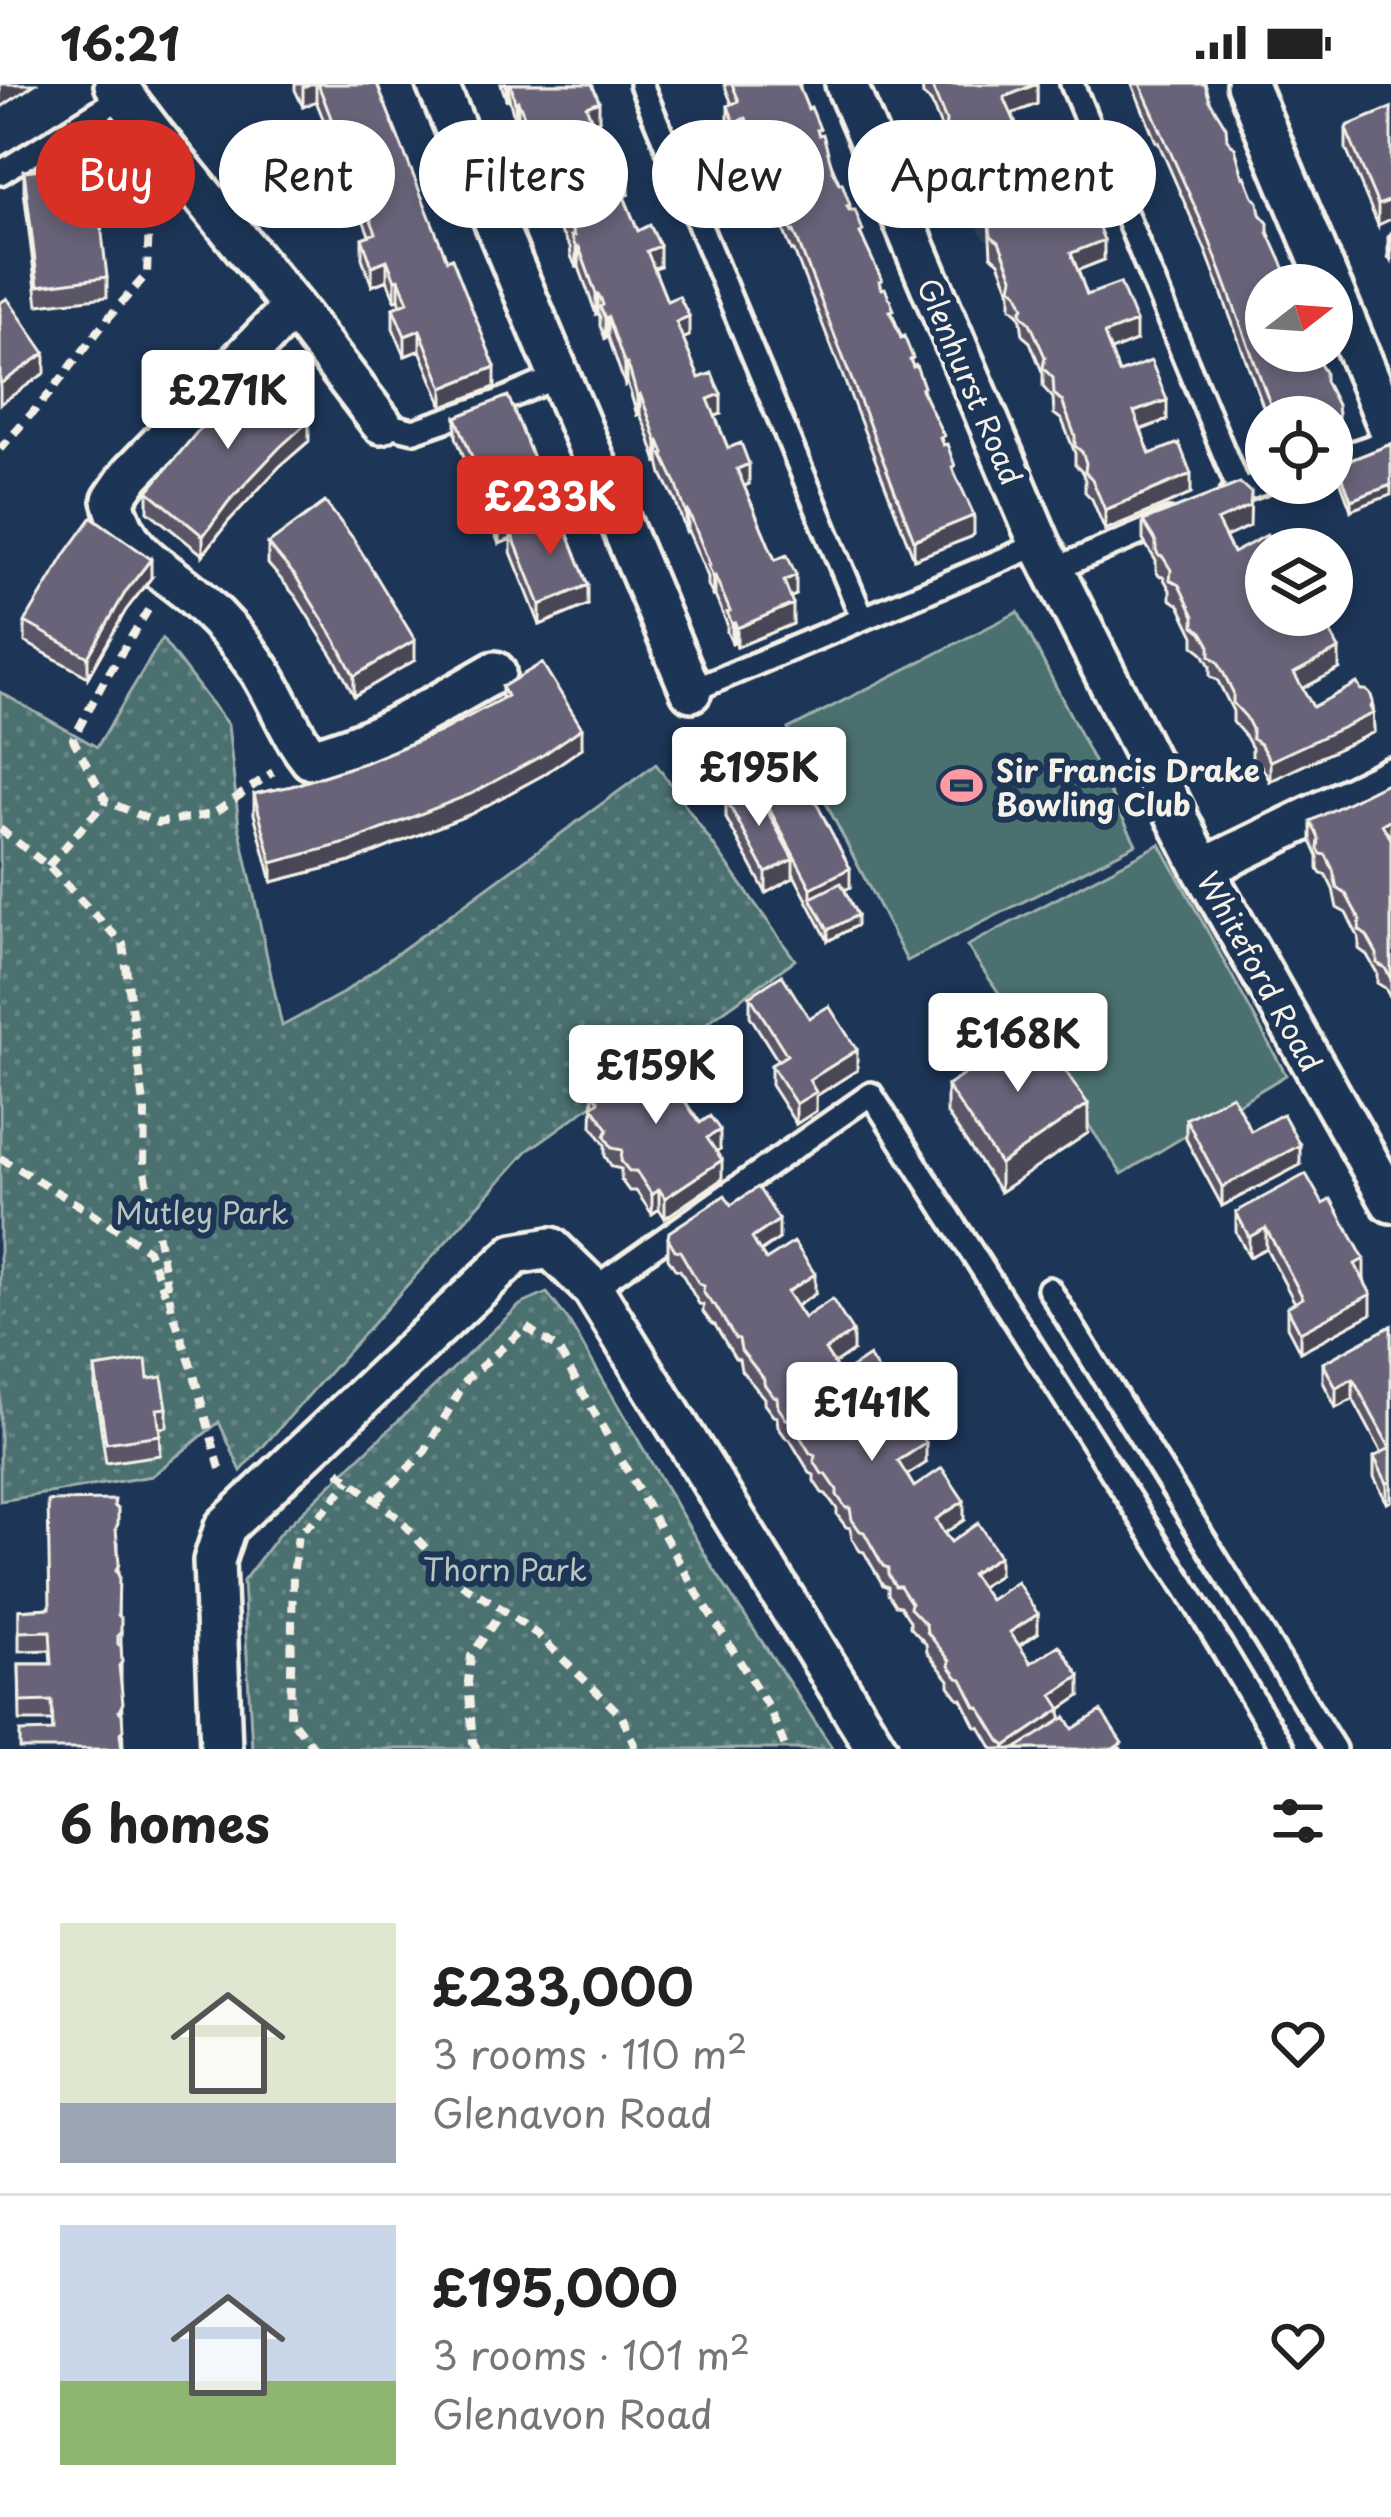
<!DOCTYPE html>
<meta charset="utf-8">
<style>
:root{--surface:#fff;--page:#f6f6f6;--text:#222;--muted:#767676;--line:#e0e0e0;--accent:#d93025}
body{margin:0;font-family:"Playpen Sans",sans-serif;background:var(--page);color:var(--text);height:100vh;display:flex;flex-direction:column;font-size:45px;white-space:nowrap}
*{box-sizing:border-box;margin:0}
p{font-size:39px;color:var(--muted)}
.icon{flex:none;width:66px;height:66px;fill:none;stroke:currentColor;stroke-width:2;stroke-linecap:round;stroke-linejoin:round}
.map{position:relative;height:1665px;overflow:hidden}
.side{display:flex;flex-direction:column;background:var(--surface);flex:1}
.side>*{flex:none}
.top-card{position:absolute;left:36px;top:36px;width:1320px;height:108px;display:flex;gap:24px}
.needle{width:78px;rotate:73deg}
.tools{position:absolute;left:1245px;top:180px;display:grid;gap:24px}
.tools a{display:grid;place-items:center;width:108px;height:108px;border-radius:50%;background:var(--surface);box-shadow:0 6px 18px #0003;font-size:60px}
.price{position:absolute;translate:-50% -102px;padding:0 27px;border-radius:12px;background:#fff;color:#222;font-size:39px;line-height:78px;filter:drop-shadow(0 3px 6px #0008)}
.price::after{content:'';position:absolute;left:50%;top:72px;width:36px;height:27px;margin-left:-18px;background:inherit;clip-path:polygon(0 0,100% 0,50% 100%)}
.price.current{background:var(--accent);color:#fff}
ul{padding:0;list-style:none}
li{display:flex;align-items:center;gap:36px;height:300px;padding:0 60px}
li+li{border-top:3px solid var(--line)}
li span{display:grid;place-items:center;flex:none;width:336px;height:240px;border-radius:0px;color:#555}
li>.icon{margin-inline-start:auto}
span .icon{width:144px;height:144px;fill:#fffc;stroke-width:1}
li b{font-size:51px}
h2{display:flex;justify-content:space-between;align-items:center;height:144px;padding:0 60px;font-size:51px}
.tag{padding:0 42px;border-radius:54px;background:var(--surface);box-shadow:0 6px 18px #0003;font-size:42px;line-height:108px}
.tag.current{background:var(--accent);color:#fff}
.status{display:flex;justify-content:space-between;align-items:center;height:84px;padding:0 60px;background:var(--surface);direction:ltr}
.status svg{height:33px;fill:currentColor}
.map>svg:first-child{display:block}
</style>
<div class="status"><b>16:21</b><svg viewBox="0 0 49 12"><path d="M0 12V9h3v3zM5 12V6h3v6zM10 12V3h3v9zM15 12V0h3v12zM26 1h20v11H26zM47 4h2v5h-2z"/></svg></div>
<div class="map">
<svg width="1391" height="1665" viewBox="0 0 1391 1665">
<defs>
<pattern id="green-dots" width="8" height="8" patternUnits="userSpaceOnUse" patternTransform="scale(3)"><rect width="8" height="8" fill="#4c6f70"/><path d="M2 2h.1M6 6h.1" fill="none" stroke="#668484" stroke-width="1.8" stroke-linecap="round"/></pattern>
</defs>
<rect width="100%" height="100%" fill="#1d3557"/>
<filter id="ink" filterUnits="userSpaceOnUse"><feTurbulence type="fractalNoise" baseFrequency=".00833" numOctaves="2"/><feDisplacementMap in="SourceGraphic" scale="24" xChannelSelector="R" yChannelSelector="G"/><feConvolveMatrix kernelMatrix="1 2 1 2 8 2 1 2 1" color-interpolation-filters="sRGB"/></filter>
<g filter="url(#ink)">
<path fill="#344361" d="M1064,82L1071,100L1039,113L1047,133L988,157L982,151L979,147L980,136L973,117Z"/>
<path fill="url(#green-dots)" stroke="#a0b0ac" stroke-width="3" d="M162,555L228,641L239,742L282,942L343,909L656,680L795,876L527,1067L241,1387L219,1338L152,1392L0,1417V608L97,663Z
M547,1209L568,1236L713,1484L833,1665H252L243,1497L280,1449L520,1221Z"/>
<path fill="#4c6f70" stroke="#a0b0ac" stroke-width="3" d="M1018,528L1136,760L907,877L788,645Z
M1160,760L1286,991L1122,1090L967,862Z"/>
<g fill="none" stroke-linecap="round" stroke-linejoin="round">
<defs>
<path id="lane" d="M641,0L862,533
M1072,0L1240,408
M0,89L125,11
M381,339L414,347L498,318L559,292
M1332,376L1391,356
M1231,411L1266,398
M1053,486L1169,437
M691,607L1040,460
M593,1205L871,1010L1189,1509L1283,1665
M1049,1205L1334,1665"/>
<path id="street" d="M115,0L153,50L293,223L381,339
M437,0L691,607
M846,0L1040,460L1203,785L1391,1118
M1247,0L1330,201
M1332,205L1391,348
M293,223L131,390L113,416C129,478 163,481 203,520C223,539 244,563 259,585C278,614 289,648 311,675C378,658 435,622 495,588
M1203,785L1391,694
M221,1665L214,1477L225,1443L515,1170L551,1164L593,1205L877,1665"/>
</defs>
<use href="#lane" stroke="#f4f1e8" stroke-width="30"/>
<use href="#street" stroke="#f4f1e8" stroke-width="48"/>
<path stroke="#f4f1e8" stroke-width="8" stroke-dasharray="12 9" stroke-linecap="butt" d="M0,365L51,308L109,233L147,190L150,112
M148,526L104,597L73,655L106,717L158,739L213,730L273,688
M0,745L48,782L123,860L145,1028L144,1082L172,1226L192,1284L222,1392
M48,782L106,717
M0,1074L92,1129L148,1166L165,1209
M338,1387L398,1434L456,1497L495,1520L538,1551L622,1632L636,1665
M377,1416L425,1367L467,1295L526,1243L558,1265L697,1509L769,1624L786,1665
M315,1665L290,1634L293,1492L298,1451L328,1423L350,1396
M477,1665L473,1658L468,1598L471,1572L503,1526"/>
<use href="#lane" stroke="#1d3557" stroke-width="21"/>
<use href="#street" stroke="#1d3557" stroke-width="39"/>
</g>
<path fill="#5a5668" stroke="#f4f1e8" stroke-width="3" d="M295,0H377L495,303L443,323L420,266L405,272L393,244V224L401,221L399,215L395,216L387,196L372,202L362,174V154L369,151L352,107L338,113L323,78L317,60V40L324,37L316,17L303,23L295,6Z
M501,0H577L599,36L593,39L608,75L629,110L624,112L638,147L660,182L654,184L667,217L689,252L683,255L699,294L721,330L715,332L728,364L749,400L744,402L775,476L796,511L790,513L793,540L737,563L735,558L732,559L727,548V540L715,512H713L708,501V493L692,456L688,447L686,448L676,418L662,390L659,377L657,378L647,347L640,330L637,331L630,307L627,299L625,301L608,252L605,254L600,242V233L598,229L596,230L579,183H576L571,172L570,163L560,147V139L556,128L541,100V91L538,84L535,85L526,55L518,37L515,38L509,14L506,15Z
M724,0H800V6L863,155L955,390L974,450L971,453L914,475L794,167H792L746,53L734,58L728,41V22L732,20Z
M922,0H1037V20L1012,30L1023,56L1064,82L973,117L965,98L957,92L956,76L945,66V53L931,18L923,11Z
M1132,0H1205L1210,17L1268,148L1318,277L1338,351L1332,353V333H1267L1207,170L1158,58H1156Z
M1391,24L1378,141L1346,65V45Z
M24,87L107,193V213L38,221L24,107Z
M1057,136L1104,176L1078,186L1087,211L1136,257L1110,267L1119,289L1167,336L1141,346L1150,370L1191,410L1105,446L1092,415L1085,408V396L1082,388L1075,381V369L1062,336L1054,330L1053,314L1043,303V290L1030,258L1023,252L1021,236L1018,229L1011,223V209L999,178L991,171L989,137Z
M1391,149V177L1388,173V153Z
M456,333L551,431L588,521L540,541L511,468V455L499,460L456,353Z
M309,357L280,382L228,438L203,471L148,427V407Z
M1391,360L1351,426L1338,391V381Z
M1143,437L1250,442L1225,453L1270,540L1339,585L1302,604L1313,623L1373,627L1374,648L1270,697L1260,680L1252,674V664L1246,653L1233,638V627L1218,597L1210,592V582L1202,568L1194,562V552L1179,521L1170,515V506L1163,493L1159,492L1156,487V477L1143,456Z
M268,460L415,576L354,612L336,577L296,513L268,480Z
M151,494L126,526L88,593L25,558V538Z
M502,603L582,664L543,691L471,730L350,778L272,798L254,730V710L292,702L364,679L440,648L502,615Z
M754,696L850,803L845,806L857,841L828,857L793,789V794L766,809L726,734V715L754,702Z
M1311,737L1391,755V915L1385,904L1377,899V889L1367,871L1359,865V854L1346,829L1337,824L1333,805L1326,791L1321,790L1318,785V773L1311,757Z
M750,912L809,934L857,986L816,1012V1027L796,1040L771,1001V981L778,977L750,932Z
M665,992L686,1017L685,1018L720,1065L716,1067L722,1095L665,1134L659,1125L652,1130L636,1107H629L621,1096V1085L612,1083L605,1072V1061L592,1042L593,1008Z
M947,1002L1088,1049L1000,1108L947,1030Z
M1186,1035L1300,1081L1222,1122L1186,1055Z
M731,1121L779,1155L761,1168L766,1176L815,1210L796,1222L804,1234L853,1267L834,1280L841,1291L890,1324L871,1337L877,1345L926,1379L907,1391L914,1403L964,1436L944,1449L951,1458L999,1491L980,1503L990,1516L1038,1549L1019,1562L1031,1579L1080,1612L1061,1625V1635L1073,1645L1122,1665H993L980,1643H976L962,1615L958,1614L949,1602V1596L927,1568L926,1560L910,1543V1537L900,1522L895,1521L888,1510V1503L883,1501L864,1468L860,1467L852,1455L850,1444L846,1443L837,1431V1425L826,1410L822,1409L814,1397V1391L810,1389L790,1356L786,1354L778,1343L777,1333L773,1332L764,1320V1314L741,1286L739,1275L735,1274L715,1241L712,1240L703,1228V1221L699,1220L680,1186L675,1185L668,1174V1154Z
M1236,1128L1364,1195L1371,1230L1300,1268L1287,1243V1223L1295,1219L1266,1164L1249,1173L1236,1148Z
M1391,1242V1417L1387,1419L1374,1393V1373L1382,1369L1353,1315L1336,1324L1323,1298V1279Z
M95,1284L148,1295L167,1324V1343L159,1344L160,1371L106,1379L95,1303Z
M118,1460V1532L121,1548V1599L123,1665L53,1647L52,1637H20L19,1580H51L50,1566L19,1567V1526L49,1524Z"/>
<path fill="#4a4655" stroke="#f4f1e8" stroke-width="3" d="M0,0H35L0,24Z
M310,0H316V17L303,23V3Z
M506,0H509V14L506,15Z
M1037,0V20L1004,33V13Z
M518,17V37L515,38V19Z
M599,17V36L586,42V22Z
M746,34V53L734,58V38Z
M1064,62V82L973,117V98Z
M538,64V84L535,85V66Z
M352,87V107L338,113V93Z
M629,90V110L617,115V96Z
M1391,116V135L1378,141V121Z
M1104,156V176L1071,189V169Z
M660,162V182L647,187V167Z
M579,163V183H576V164Z
M387,176V196L372,202V182Z
M399,195V215L395,216V196Z
M596,210H598V229L596,230Z
M689,232V252L676,257V238Z
M608,233V252L605,254V234Z
M1136,238V257L1104,270V250Z
M420,246V266L405,272V252Z
M45,269V289L0,320V300Z
M627,280V299L625,301V281Z
M495,283V303L443,323V304Z
M640,310V330L637,331V312Z
M721,310V330L708,335V315Z
M1167,316V336L1134,348V328Z
M1338,331V351L1332,353V334Z
M309,337V357L280,382L228,438L203,471V452L228,418L280,363Z
M659,357V377L657,378V358Z
M749,380V400L737,405V385Z
M1191,390V410L1105,446V426Z
M1391,401V411L1351,426V416Z
M1251,409L1250,442L1217,457V437Z
M551,419V439L511,448V455L499,460V440Z
M688,427V447L686,448V429Z
M974,431V450L971,453L914,475V456Z
M151,475V494L126,526L88,593V573L126,507Z
M796,491V511L784,516V497Z
M715,492V512H713V493Z
M588,501V521L540,541V521Z
M1266,501V520L1252,527V508Z
M793,520V540L737,563V544Z
M735,539V558L732,559V540Z
M415,556V576L354,612V592Z
M1339,565V585L1294,609V589Z
M1373,618L1374,648L1270,697V677L1371,623Z
M582,644V664L543,691L471,730L350,778L272,798V779Z
M1391,735V755L1382,759V740Z
M793,775V794L766,809V789Z
M850,784V803L815,822L811,814V804Z
M857,831V841L828,857V846Z
M857,966V986L816,1012V1027L796,1040V1020L809,996Z
M686,997V1017L675,1024V1004Z
M1088,1020V1049L1000,1108V1080Z
M720,1046V1065L707,1073V1054Z
M1300,1061V1081L1222,1122V1103Z
M722,1076V1095L665,1134V1114Z
M659,1105V1125L652,1130V1111Z
M779,1136V1155L752,1173V1154Z
M1266,1144V1164L1249,1173V1153Z
M1364,1175V1195L1355,1200V1180Z
M815,1190V1210L787,1228V1208Z
M1371,1210V1230L1300,1268V1248Z
M853,1248V1267L825,1286V1266Z
M1353,1295V1315L1336,1324V1304Z
M890,1305V1324L862,1343V1323Z
M926,1359V1379L898,1397V1377Z
M1391,1397V1417L1387,1419V1399Z
M964,1417V1436L936,1455V1435Z
M999,1472V1491L971,1509V1490Z
M1038,1530V1549L1010,1567V1548Z
M1080,1592V1612L1052,1631V1611Z
M1061,1625V1645L1031,1665H1006V1662Z"/>
<path fill="#696479" stroke="#f4f1e8" stroke-width="3" d="M318,0H377L447,176L452,174L495,283L443,304L420,246L405,252L393,224L408,218L399,195L395,196L387,176L372,182L362,154L376,149L352,87L338,93L323,59L317,40L331,34Z
M511,0H592L599,17L586,22L608,75L621,69L629,90L617,96L638,147L650,141L660,162L647,167L667,217L679,212L689,232L676,238L699,294L712,289L716,299L721,310L708,315L728,364L741,359L749,380L737,385L775,476L787,471L796,491L784,497L793,520L737,544L735,539L732,540L727,528L730,527L715,492L713,493L708,481H710L692,436L688,427L686,429L676,399L662,370L664,369L659,357L657,358L647,328L640,310L637,312L630,287L627,280L625,281L608,233L605,234L600,223L603,221L601,215L598,210H596L579,163L576,164L571,152H574L570,143L560,127L563,126L556,109L541,80L544,79L538,64L535,66L526,36L518,17L515,19Z
M732,0H798L808,25L811,23L820,45L817,46L819,51L823,50L833,87L839,100L842,99L850,121L847,122L849,126H855L863,147L860,149L882,196L879,197L880,201L882,205L885,204L894,226L890,227L901,254L904,252L913,274L910,276L913,283L916,281L924,303L921,305L944,352L940,353L941,357L943,361L947,360L955,382L952,383L974,431L971,433L914,456L794,147L792,148L746,34L734,38L728,22L739,17Z
M931,0H1036L1004,13L1023,56L1056,43L1064,62L973,98L965,78L957,72L956,56L945,47L946,37Z
M1140,0H1205L1210,17L1226,43L1227,55L1235,64L1243,93L1245,92L1253,112L1258,118L1260,130L1268,139V148L1287,190L1289,201H1266V267H1316L1318,277L1325,288V297L1337,321L1338,331L1332,334L1275,333L1207,150Z
M1391,24V116L1378,121L1346,45L1347,42Z
M94,79L107,193L38,202L24,87Z
M1048,113L1057,136L1090,123L1104,156L1071,169L1080,192L1087,211L1120,199L1136,238L1104,250L1119,289L1151,277L1167,316L1134,328L1150,370L1179,359L1191,390L1105,426L1092,395L1085,388L1086,379L1082,368L1075,362V352L1062,317L1054,310L1053,294L1043,284L1045,273L1030,239L1023,232L1021,227L1024,223L1018,209L1011,203L1013,193L999,158L991,152L989,137Z
M7,214L45,269L0,300V219Z
M260,286L309,337L280,363L228,418L203,452L148,407L202,342Z
M508,312L551,419L499,440L456,333Z
M1391,360V401L1351,416L1338,381Z
M1240,399L1251,409L1250,422L1217,437L1233,469L1267,451L1274,465H1266V501L1252,508L1270,540L1287,531H1322L1339,565L1294,589L1313,623L1357,599L1361,606H1366L1371,611L1373,618L1371,623L1374,629L1270,677L1260,660L1252,655V645L1246,633L1233,619V608L1218,578L1210,572V562L1202,548L1194,542V532L1179,501L1170,496L1171,486L1163,473L1159,472L1156,467V458L1143,437Z
M325,418L353,454L415,556L354,592L336,557L296,493L268,460Z
M559,428L588,501L540,521L511,448Z
M92,433L151,475L126,507L88,573L25,538L66,469Z
M542,579L582,644L543,671L471,710L350,758L272,779L254,710L292,702L364,679L440,648L507,612L502,603Z
M794,676L850,784L811,804L754,696Z
M1391,697V735L1382,740L1391,755V895L1385,884L1377,879V870L1367,852L1359,846L1360,836L1346,810L1337,804L1333,786L1326,771L1321,770L1318,765L1319,755L1311,737Z
M753,700L793,775L766,789L726,715Z
M841,799L857,831L828,846L811,814Z
M782,891L809,934L829,922L857,966L809,996L816,1008L796,1020L771,981L787,971L750,912Z
M1035,942L1088,1020L1000,1080L947,1002Z
M651,970L665,992L677,984L686,997L675,1004L700,1039L710,1032L720,1046L707,1054L722,1076L665,1114L659,1105L652,1111L636,1087H629L621,1077L622,1066L612,1064L605,1052L608,1045L592,1022L599,1017L593,1008Z
M1232,1011L1251,1047L1283,1030L1300,1061L1222,1103L1186,1035Z
M1306,1090L1323,1120L1331,1115L1364,1175L1355,1180L1371,1210L1300,1248L1287,1223L1303,1214L1266,1144L1249,1153L1236,1128Z
M758,1103L779,1136L752,1154L759,1166L766,1176L794,1158L815,1190L787,1208L804,1234L832,1215L853,1248L825,1266L841,1291L869,1272L890,1305L862,1323L870,1335L877,1345L905,1327L926,1359L898,1377L914,1403L942,1384L964,1417L936,1435L943,1448L951,1458L978,1439L999,1472L971,1490L990,1516L1017,1498L1038,1530L1010,1548L1031,1579L1059,1561L1080,1592L1052,1611L1061,1625L1006,1662L1000,1657L980,1624L976,1623L962,1595L958,1594L949,1582L950,1577L927,1548L926,1541L910,1524L911,1519L900,1502H895L888,1490V1484L883,1482L864,1448L860,1447L852,1436L850,1424H846L837,1411V1406L826,1390H822L814,1377L815,1371L810,1369L790,1336L786,1335L778,1323L777,1313L773,1312L764,1300V1295L741,1266L739,1255L735,1254L715,1221L712,1220L703,1208L704,1202L699,1200L680,1167L675,1166L668,1154L669,1148L725,1111L731,1121Z
M1391,1242V1397L1387,1399L1374,1373L1390,1364L1353,1295L1336,1304L1323,1279Z
M146,1276L148,1295L162,1293L167,1324L157,1325L160,1351L106,1359L95,1284Z
M115,1416L114,1422L118,1425V1440L116,1444L119,1480L116,1487L119,1492L118,1531L121,1534V1548L118,1551V1560L121,1562L122,1578L119,1582L123,1619L119,1627L122,1630L123,1646L120,1649L122,1665H20V1648L53,1647L52,1617L20,1618L19,1580H52L50,1547L19,1548V1526L50,1524L48,1417Z
M1101,1627L1122,1659L1113,1665H1015L1066,1633L1073,1645Z"/>
</g>
<defs>
<symbol id="stadium-bare" viewBox="-9 -9 18 18"><path d="M0-5a6.5 5 0 1 0 0 10a6.5 5 0 1 0 0-10ZM-3.5-1.8h7v3.6h-7Z" fill="#ff9aa2" stroke="#1d3557" stroke-width="2.5" paint-order="stroke"/></symbol>
</defs>
<g fill-rule="evenodd">
<use href="#stadium-bare" x="932" y="672" width="59" height="59"/>
</g>
<g text-anchor="middle" dominant-baseline="central" stroke-width="12" stroke-linejoin="round" paint-order="stroke">
<g font-size="30" fill="#f4f1e8" stroke="#1d3557">
<text transform="translate(971 297) rotate(67)">Glenhurst Road</text>
<text transform="translate(1261 887) rotate(61)">Whiteford Road</text>
</g>
<g font-size="30" font-weight="bold" fill="#f4f1e8" stroke="#1d3557" text-anchor="start">
<text x="996" y="685">Sir Francis Drake<tspan x="996" dy="34">Bowling Club</tspan></text>
</g>
<g font-size="30" fill="#b9c4be" stroke="#1d3557">
<text x="202" y="1127">Mutley Park</text>
<text x="505" y="1484">Thorn Park</text>
</g>
</g>
</svg>
<div class="tools">
<a><svg class="needle" viewBox="-14 -14 28 28"><path d="M0-13l5 13h-10z" fill="#e53935"/><path d="M0 13l5-13h-10z" fill="#767676"/></svg></a>
<a><svg class="icon" aria-label="locate" viewBox="0 0 24 24"><circle cx="12" cy="12" r="6"/><path d="M12 2v4M12 18v4M2 12h4M18 12h4"/></svg></a>
<a><svg class="icon" aria-label="layers" viewBox="0 0 24 24"><path d="M12 4l9 5-9 5-9-5zM3 14l9 5 9-5"/></svg></a>
</div>
<b class="price" style="left:228px;top:368px">£271K</b>
<b class="price current" style="left:550px;top:474px">£233K</b>
<b class="price" style="left:759px;top:745px">£195K</b>
<b class="price" style="left:1018px;top:1011px">£168K</b>
<b class="price" style="left:656px;top:1043px">£159K</b>
<b class="price" style="left:872px;top:1380px">£141K</b>
<div class="top-card">
<a class="tag current">Buy</a>
<a class="tag">Rent</a>
<a class="tag">Filters</a>
<a class="tag">New</a>
<a class="tag">Apartment</a>
</div>
</div>
<section class="side">
<h2>6 homes<svg class="icon" aria-label="filters" viewBox="0 0 24 24"><path d="M4 7h16M4 17h16"/><circle cx="9" cy="7" r="2"/><circle cx="15" cy="17" r="2"/></svg></h2>
<ul>
<li><span style="background:linear-gradient(#dfe7d0 75%,#9aa5b1 0)"><svg class="icon" aria-label="home" viewBox="0 0 24 24"><path d="M3 11l9-7 9 7M6 9v11h12V9"/></svg></span><div><b>£233,000</b><p>3 rooms · 110 m²</p><p>Glenavon Road</p></div><svg class="icon" aria-label="heart" viewBox="0 0 24 24"><path d="M12 20l-8-8c-3-5 5-10 8-4 3-6 11-1 8 4z"/></svg></li>
<li><span style="background:linear-gradient(#c9d6e8 65%,#8fb573 0)"><svg class="icon" aria-label="home" viewBox="0 0 24 24"><path d="M3 11l9-7 9 7M6 9v11h12V9"/></svg></span><div><b>£195,000</b><p>3 rooms · 101 m²</p><p>Glenavon Road</p></div><svg class="icon" aria-label="heart" viewBox="0 0 24 24"><path d="M12 20l-8-8c-3-5 5-10 8-4 3-6 11-1 8 4z"/></svg></li>
</ul>
</section>
